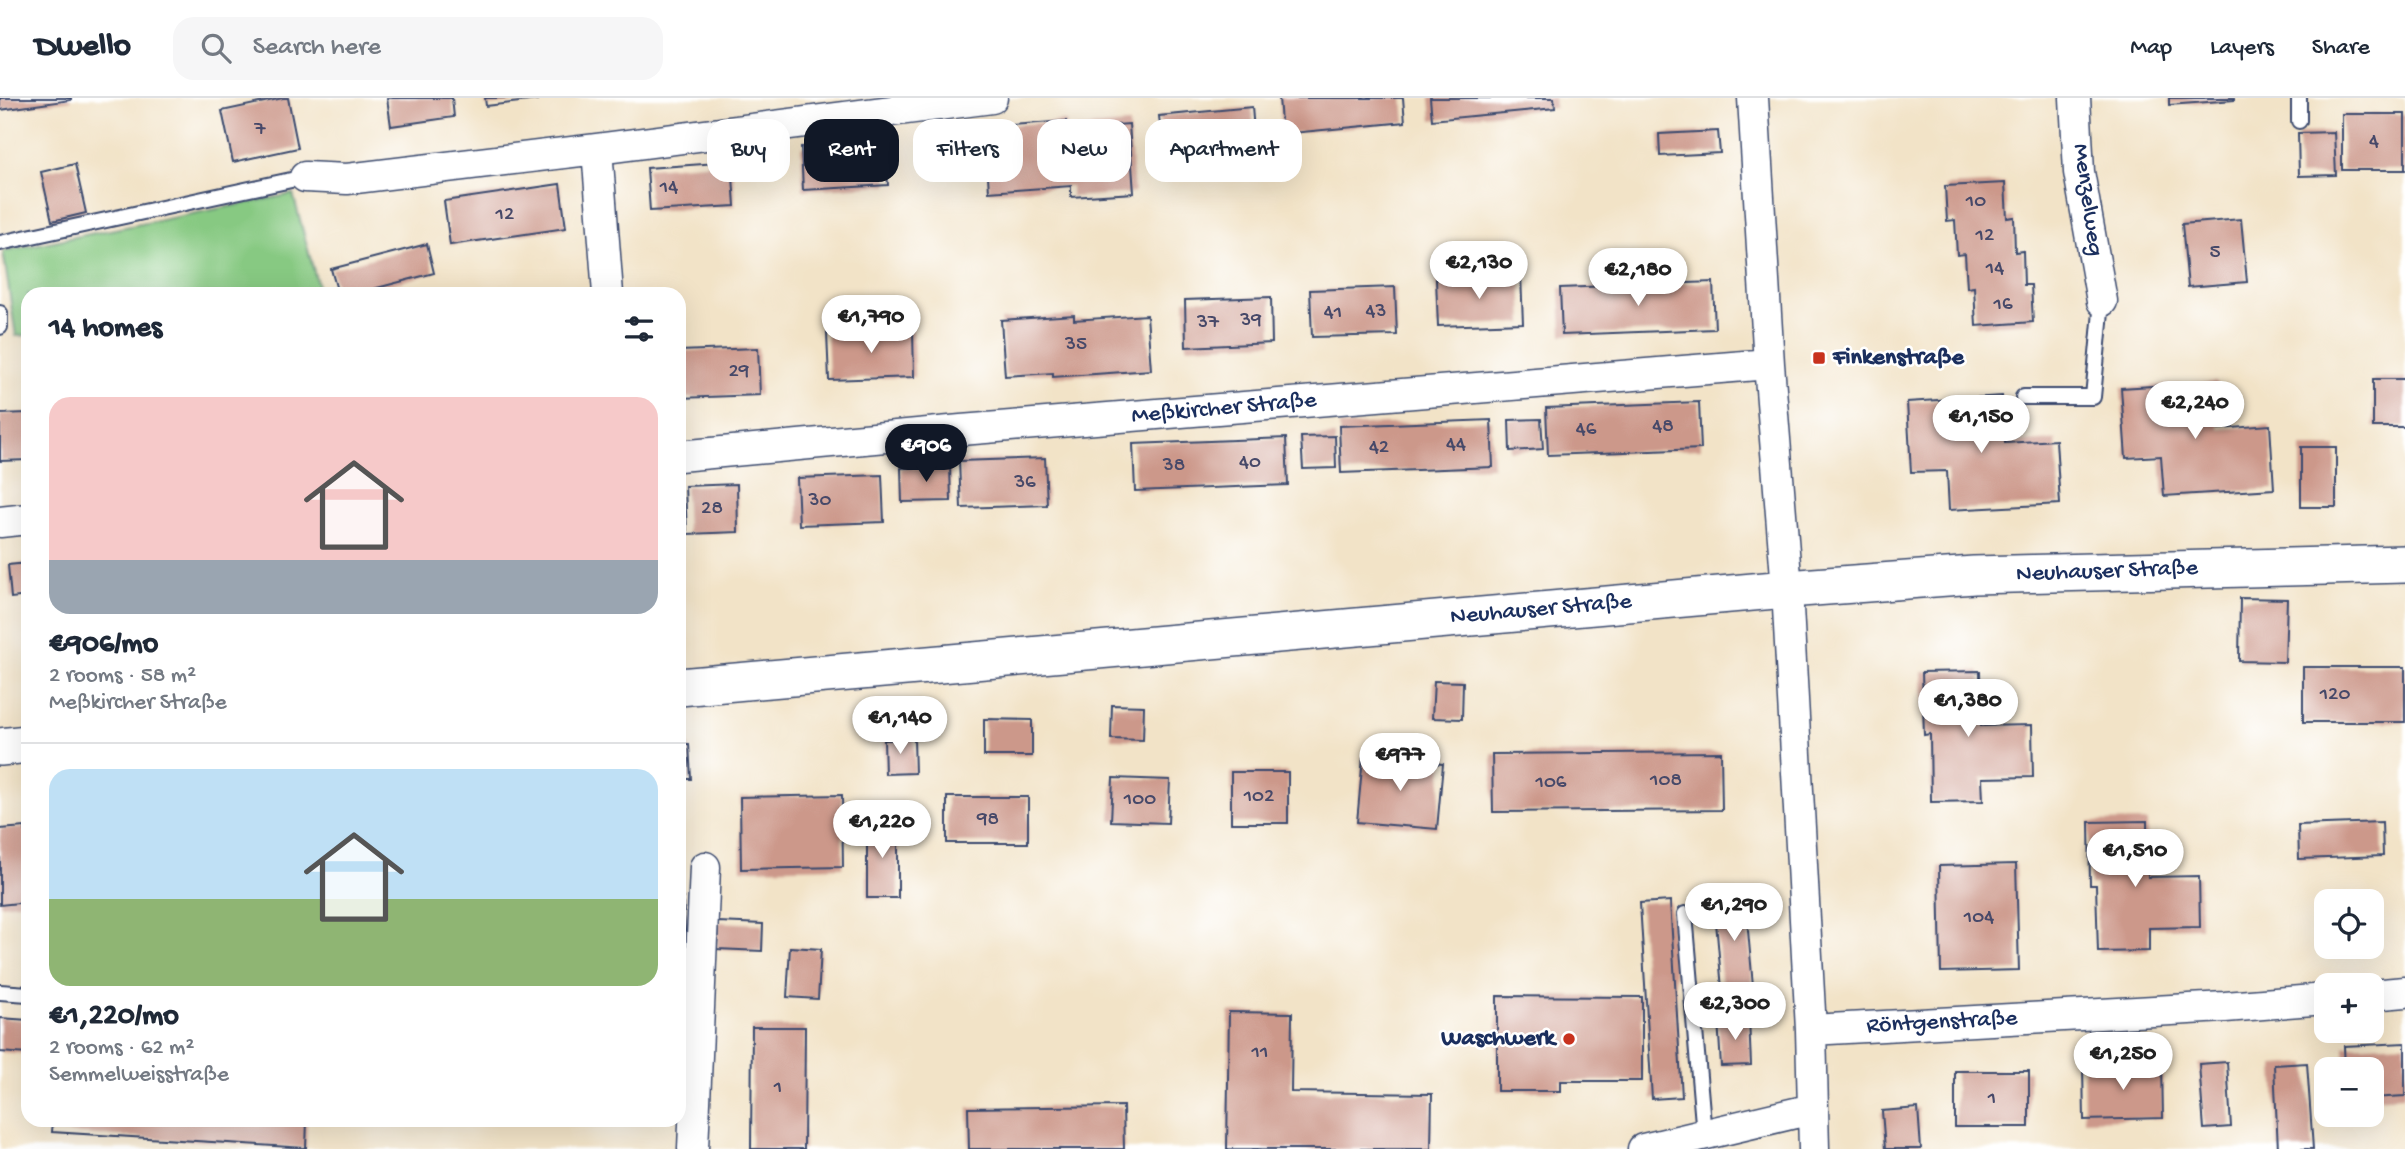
<!DOCTYPE html>
<meta charset="utf-8">
<style>
:root{--surface:#fff;--page:#f6f6f7;--text:#1f2937;--muted:#747a83;--line:#e0e1e3;--accent:#111827}
body{margin:0;font-family:"Gochi Hand",sans-serif;background:var(--page);color:var(--text);height:100vh;display:flex;flex-direction:column;font-size:26px;white-space:nowrap}
*{box-sizing:border-box;margin:0}
p{font-size:23px;color:var(--muted)}
.icon{flex:none;width:38px;height:38px;fill:none;stroke:currentColor;stroke-width:2;stroke-linecap:round;stroke-linejoin:round}
.map{position:relative;flex:1;overflow:hidden}
.details{position:absolute;left:21px;top:189px;width:665px;height:840px;display:flex;flex-direction:column;background:var(--surface);border-radius:21px;box-shadow:0 7px 28px #0002}
.details>*{flex:none}
.banner{position:absolute;left:707px;top:21px;width:665px;height:63px;display:flex;gap:14px}
.tools{position:absolute;left:2314px;top:791px;display:grid;gap:14px}
.tools a{display:grid;place-items:center;width:70px;height:70px;border-radius:14px;background:var(--surface);box-shadow:0 7px 28px #0002;font-size:35px}
.price{position:absolute;translate:-50% -60px;padding:0 16px;border-radius:24px;background:#fff;color:#222;font-size:23px;line-height:46px;filter:drop-shadow(0 2px 4px #0008)}
.price::after{content:'';position:absolute;left:50%;top:42px;width:21px;height:16px;margin-left:-10px;background:inherit;clip-path:polygon(0 0,100% 0,50% 100%)}
.price.on{background:var(--accent);color:#fff}
ul{padding:0;list-style:none}
li{display:grid;align-content:center;gap:14px;height:371px;padding:0 28px}
li+li{border-top:2px solid var(--line)}
li span{display:grid;place-items:center;height:217px;border-radius:21px;color:#555}
li>.icon{margin-inline-start:auto}
span .icon{width:126px;height:126px;fill:#fffc;stroke-width:1}
li b{font-size:30px}
h2{display:flex;justify-content:space-between;align-items:center;height:84px;padding:0 28px;font-size:30px}
.tag{padding:0 24px;border-radius:21px;background:var(--surface);box-shadow:0 7px 28px #0002;font-size:24px;line-height:63px}
.tag.on{background:var(--accent);color:#fff}
header{display:flex;align-items:center;gap:42px;box-sizing:border-box;height:98px;padding:0 35px;background:var(--surface);border-bottom:2px solid var(--line)}
header strong{font-size:33px}
nav{display:flex;gap:38px;margin-inline-start:auto;font-size:24px}
.search{width:490px;height:63px;background:var(--page);display:flex;align-items:center;gap:18px;box-sizing:border-box;padding:0 24px;border-radius:21px;color:var(--muted);font-size:26px}
.map>svg:first-child{display:block}
</style>
<header>
<strong>Dwello</strong>
<div class="search"><svg class="icon" aria-label="search" viewBox="0 0 24 24"><circle cx="10" cy="10" r="6"/><path d="M15 15l6 6"/></svg>Search here</div>
<nav><a>Map</a><a>Layers</a><a>Share</a></nav>
</header>
<div class="map">
<svg width="2405" height="1051" viewBox="0 0 2405 1051">
<rect width="100%" height="100%" fill="#fff"/>
<filter id="ink" filterUnits="userSpaceOnUse"><feTurbulence type="fractalNoise" baseFrequency=".0143" numOctaves="2"/><feDisplacementMap in="SourceGraphic" scale="14" xChannelSelector="R" yChannelSelector="G"/><feConvolveMatrix kernelMatrix="1 2 1 2 8 2 1 2 1" color-interpolation-filters="sRGB"/></filter>
<filter id="wash" filterUnits="userSpaceOnUse"><feTurbulence type="fractalNoise" baseFrequency=".00686" numOctaves="4" result="noise"/><feDisplacementMap in="SourceGraphic" scale="28" xChannelSelector="R" yChannelSelector="G"/><feGaussianBlur stdDeviation="1.57" result="paint"/><feColorMatrix in="noise" values="0 0 0 0 0 0 0 0 0 0 0 0 0 0 0 0 0 1.4 0 .05"/><feComposite in="paint" operator="in"/></filter>
<g filter="url(#wash)">
<rect width="100%" height="100%" fill="#f2e3c7"/>
<path fill="#87c982" stroke="#517c70" stroke-width="2" d="M293,96L320,196H28V237L16,238L3,153Z"/>
<g id="blocks">
<path fill="#cc988a" d="M0,0H71V2L0,12Z
M283,0H288L298,50L233,64L222,13Z
M387,0H452L454,19L391,28Z
M485,0H537V2L486,8Z
M1279,0H1403L1405,24L1282,36Z
M1430,0H1554L1555,10L1432,22Z
M2169,0H2234V2L2169,7Z
M1252,9L1256,57L1164,66L1159,18Z
M2342,16H2405V72H2342Z
M1066,23L1068,54L1076,53L1074,30L1129,26L1134,95L1071,99V88L989,94L985,29Z
M1718,33L1720,55L1660,58L1659,36Z
M2334,34L2336,77L2299,78L2298,35Z
M885,44L888,87L803,92L801,49Z
M732,64L735,108L650,113L647,70Z
M75,66L86,115L52,123L41,74Z
M2005,85L2007,120L2014,119L2015,154L2023,153L2024,187H2031L2033,224L1976,228L1974,189L1967,190L1965,156L1957,157L1955,122L1947,123L1945,88Z
M560,86L566,130L450,147L444,103Z
M2241,121L2247,184L2188,189L2182,126Z
M427,146L434,175L354,196H338L331,171Z
M1521,178L1523,225L1438,228L1436,181Z
M1713,184L1715,231L1562,237L1560,190Z
M1395,189L1397,237L1312,239L1310,192Z
M1271,199L1272,245L1186,249L1185,202Z
M1074,217V222L1147,217L1151,272L1053,279V275L1005,278L1001,222Z
M913,232L914,279L829,282L827,235Z
M758,250L760,297L679,300V253Z
M2373,281H2405V329H2373Z
M2217,284L2219,331L2270,327L2274,391L2164,398L2161,358L2126,360L2121,290Z
M2002,298L2005,345L2056,342L2060,406L1949,412L1947,373L1911,374L1907,304Z
M1699,304L1701,351L1548,357L1546,310Z
M28,315V362L0,363V316Z
M1541,321L1543,351L1510,353L1509,322Z
M1491,322L1493,369L1341,375L1339,328Z
M1335,338L1336,370L1303,371L1301,339Z
M1286,340L1288,387L1135,393L1133,346Z
M2301,349H2336V409H2301Z
M1045,360L1047,407L961,410L959,363Z
M950,368L951,403L902,404L901,370Z
M882,377L884,424L799,427L797,380Z
M737,386L738,434L687,436L685,388Z
M28,465V498L11,500L8,467Z
M2240,500L2287,501L2285,564L2239,563Z
M2303,569H2405V624H2303Z
M1980,573L1981,628L2032,627L2033,679L1982,680L1983,703L1931,704L1930,636L1924,637L1922,574Z
M1434,583L1463,584L1462,621L1432,620Z
M1112,607L1144,608L1143,642L1111,641Z
M984,621L1032,622V658H984Z
M914,641L915,675L885,676L884,642Z
M679,646H689L691,681H679Z
M1721,654L1722,712L1493,714L1492,656Z
M1363,659L1443,666L1437,731L1357,724Z
M1231,674H1288V725H1231Z
M1113,680L1170,682L1168,725L1111,723Z
M842,697L843,769L741,771L740,699Z
M947,699H1028V745H947Z
M2147,723L2148,779L2199,778L2200,829L2149,830V853L2098,854L2096,787H2090L2089,724Z
M867,724H898V800H867Z
M2382,724L2383,758L2299,761L2298,727Z
M25,729L28,757V804L0,807V731Z
M2016,766L2019,872L1941,874L1939,768Z
M1745,799L1753,888L1722,891L1714,802Z
M683,800L685,833L679,834V801Z
M1670,803L1682,999L1652,1001L1640,805Z
M718,824L763,826L762,853L717,851Z
M790,849L821,851L818,901L787,899Z
M1497,898L1642,899V983H1561V993H1497Z
M1229,914L1292,915L1291,994L1432,996L1431,1051H1227Z
M0,920L28,922V956L0,954Z
M1749,920L1751,967L1721,968L1718,922Z
M752,929H805L804,1051H751Z
M2405,945V998L2371,1000V971H2345L2344,948Z
M2227,964L2231,1029L2204,1031L2199,966Z
M2307,965L2313,1051H2278L2274,967Z
M2162,966L2163,1020L2084,1022L2083,968Z
M1955,973H2029V1029H1955Z
M1123,1008L1124,1051H969L968,1010Z
M1918,1010L1921,1051H1885L1882,1013Z
M53,1022H307L306,1050L52,1034Z"/>
</g>
</g>
<g filter="url(#ink)">
<use href="#blocks" fill-opacity="0" stroke="#3b4a6e" stroke-width="2"/>
<g fill="none" stroke-linecap="round" stroke-linejoin="round">
<defs>
<path id="service" d="M2299,0V23
M0,145L305,79
M0,215V229
M2023,299H2093L2102,203
M1685,816L1704,1037
M0,894L28,896"/>
<path id="minor" d="M1753,0L1769,266L1787,491L1811,932L1814,1051
M2075,0L2079,74L2102,203
M597,51L608,196
M305,79L347,81L597,51L992,0
M679,358L961,332L1769,266
M0,424L28,421
M2371,897L2405,894
M1811,932L2225,909L2326,901
M693,1051L705,769
M1643,1051L1812,1011"/>
<path id="tertiary" d="M679,589L1787,491L1974,477L2405,466
M0,649L28,646"/>
</defs>
<use href="#service" stroke="#3b4a6e" stroke-width="18"/>
<use href="#minor" stroke="#3b4a6e" stroke-width="33"/>
<use href="#tertiary" stroke="#3b4a6e" stroke-width="40"/>
<use href="#service" stroke="#fff" stroke-width="14"/>
<use href="#minor" stroke="#fff" stroke-width="30"/>
<use href="#tertiary" stroke="#fff" stroke-width="37"/>
</g>
</g>
<g fill="#c8321e" stroke="#fff" stroke-width="2.5">
<rect x="1812" y="253" width="14" height="14" rx="3.5"/>
<circle cx="1569" cy="941" r="7"/>
</g>
<g text-anchor="middle" dominant-baseline="central" stroke-width="5" stroke-linejoin="round" paint-order="stroke">
<g font-size="21" fill="#474969">
<text x="260" y="32">7</text>
<text x="2374" y="44">4</text>
<text x="669" y="90">14</text>
<text x="1976" y="104">10</text>
<text x="505" y="117">12</text>
<text x="1985" y="138">12</text>
<text x="2215" y="155">5</text>
<text x="1995" y="171">14</text>
<text x="2003" y="207">16</text>
<text x="1376" y="214">43</text>
<text x="1333" y="215">41</text>
<text x="1251" y="223">39</text>
<text x="1208" y="225">37</text>
<text x="1076" y="247">35</text>
<text x="739" y="274">29</text>
<text x="1663" y="329">48</text>
<text x="1586" y="332">46</text>
<text x="1456" y="347">44</text>
<text x="1379" y="350">42</text>
<text x="1250" y="365">40</text>
<text x="1174" y="368">38</text>
<text x="1025" y="385">36</text>
<text x="820" y="403">30</text>
<text x="712" y="411">28</text>
<text x="2335" y="597">120</text>
<text x="1666" y="683">108</text>
<text x="1551" y="685">106</text>
<text x="1259" y="699">102</text>
<text x="1140" y="702">100</text>
<text x="988" y="722">98</text>
<text x="1979" y="820">104</text>
<text x="1260" y="955">11</text>
<text x="778" y="990">1</text>
<text x="1992" y="1001">1</text>
</g>
<g font-size="24" fill="#1b2f5e" stroke="#fff">
<text transform="translate(2087 102) rotate(82)">Menzelweg</text>
<text transform="translate(1224 311) rotate(-5)">Meßkircher Straße</text>
<text transform="translate(2107 474) rotate(-2)">Neuhauser Straße</text>
<text transform="translate(1541 512) rotate(-5)">Neuhauser Straße</text>
<text transform="translate(1942 925) rotate(-3)">Röntgenstraße</text>
</g>
<g font-size="24" font-weight="bold" fill="#1b2f5e" stroke="#fff" text-anchor="start">
<text x="1833" y="260">Finkenstraße</text>
<text x="1555" y="941" text-anchor="end">Waschwerk</text>
</g>
</g>
</svg>
<div class="tools">
<a><svg class="icon" aria-label="locate" viewBox="0 0 24 24"><circle cx="12" cy="12" r="6"/><path d="M12 2v4M12 18v4M2 12h4M18 12h4"/></svg></a>
<a>+</a>
<a>−</a>
</div>
<b class="price" style="left:1479px;top:203px">€2,130</b>
<b class="price" style="left:1638px;top:210px">€2,180</b>
<b class="price" style="left:871px;top:257px">€1,790</b>
<b class="price" style="left:2195px;top:343px">€2,240</b>
<b class="price" style="left:1981px;top:357px">€1,150</b>
<b class="price on" style="left:926px;top:386px">€906</b>
<b class="price" style="left:1968px;top:641px">€1,380</b>
<b class="price" style="left:900px;top:658px">€1,140</b>
<b class="price" style="left:1400px;top:695px">€977</b>
<b class="price" style="left:882px;top:762px">€1,220</b>
<b class="price" style="left:2135px;top:791px">€1,510</b>
<b class="price" style="left:1734px;top:845px">€1,290</b>
<b class="price" style="left:1735px;top:944px">€2,300</b>
<b class="price" style="left:2123px;top:994px">€1,250</b>
<div class="banner">
<a class="tag">Buy</a>
<a class="tag on">Rent</a>
<a class="tag">Filters</a>
<a class="tag">New</a>
<a class="tag">Apartment</a>
</div>
<section class="details">
<h2>14 homes<svg class="icon" aria-label="filters" viewBox="0 0 24 24"><path d="M4 7h16M4 17h16"/><circle cx="9" cy="7" r="2"/><circle cx="15" cy="17" r="2"/></svg></h2>
<ul>
<li><span style="background:linear-gradient(#f6c9c9 75%,#9aa5b1 0)"><svg class="icon" aria-label="home" viewBox="0 0 24 24"><path d="M3 11l9-7 9 7M6 9v11h12V9"/></svg></span><div><b>€906/mo</b><p>2 rooms · 58 m²</p><p>Meßkircher Straße</p></div></li>
<li><span style="background:linear-gradient(#bfe0f5 60%,#8fb573 0)"><svg class="icon" aria-label="home" viewBox="0 0 24 24"><path d="M3 11l9-7 9 7M6 9v11h12V9"/></svg></span><div><b>€1,220/mo</b><p>2 rooms · 62 m²</p><p>Semmelweisstraße</p></div></li>
</ul>
</section>
</div>
